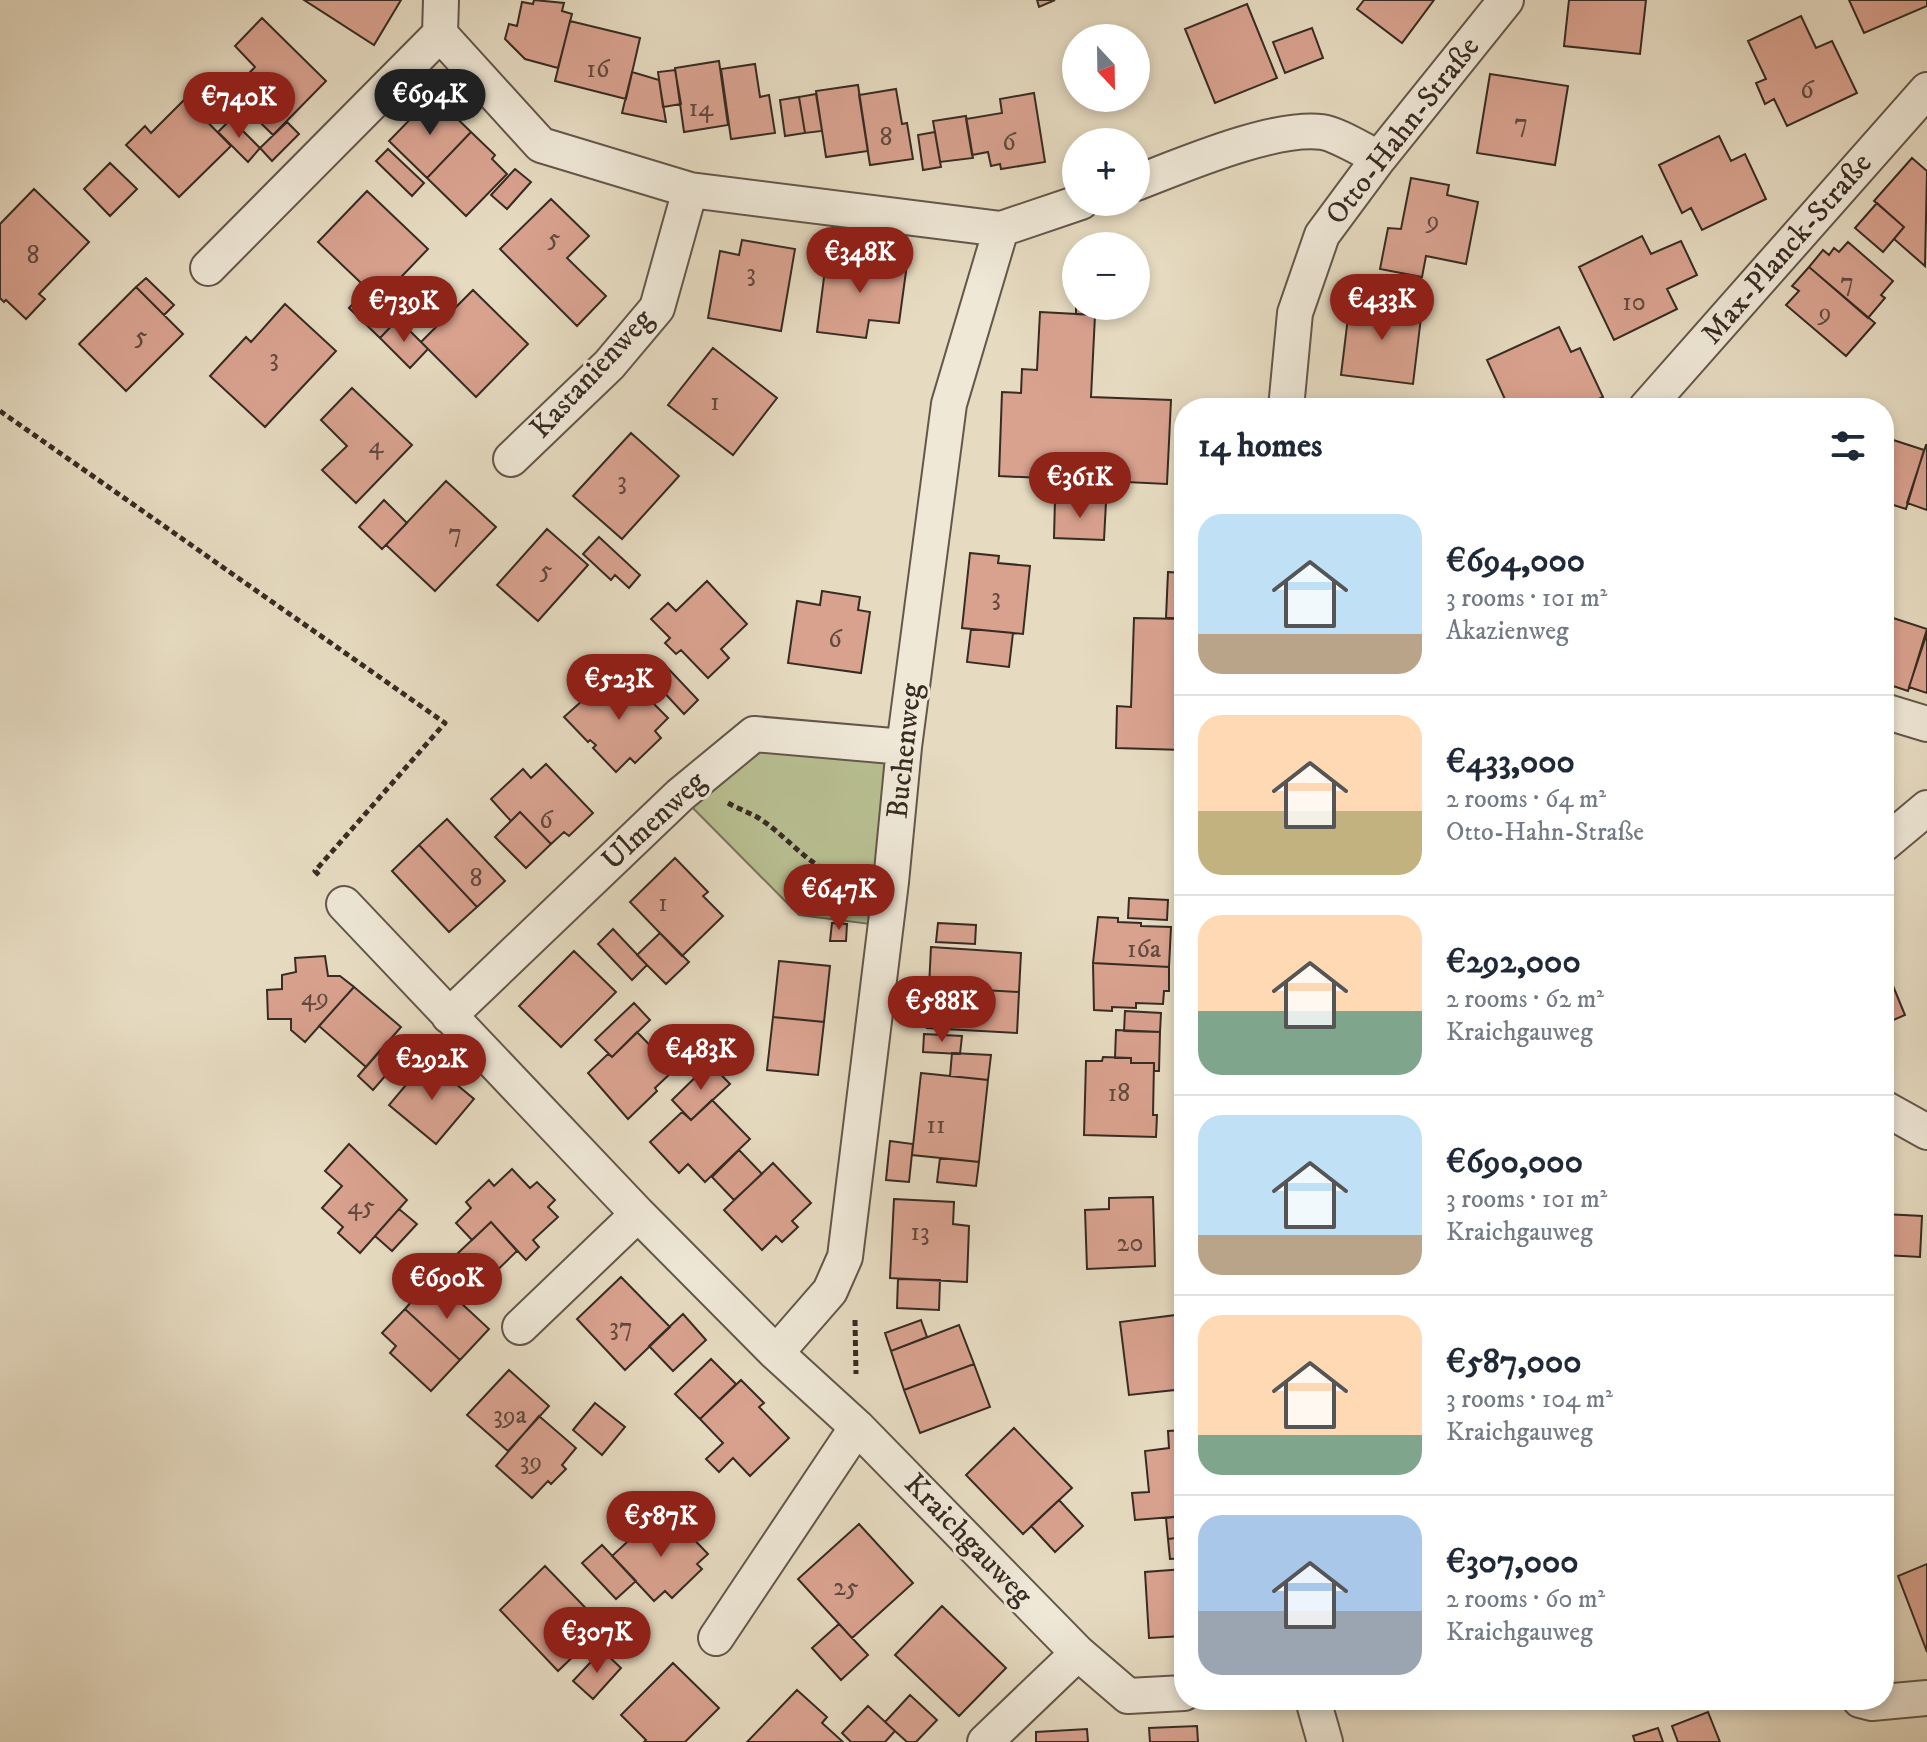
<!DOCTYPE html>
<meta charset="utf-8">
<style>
:root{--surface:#fff;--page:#f2f2f3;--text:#1f2937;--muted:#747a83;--line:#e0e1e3;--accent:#8f2418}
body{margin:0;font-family:"IM FELL DW Pica",serif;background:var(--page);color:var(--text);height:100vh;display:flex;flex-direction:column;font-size:30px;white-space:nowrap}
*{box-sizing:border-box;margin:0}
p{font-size:26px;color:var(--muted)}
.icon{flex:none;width:44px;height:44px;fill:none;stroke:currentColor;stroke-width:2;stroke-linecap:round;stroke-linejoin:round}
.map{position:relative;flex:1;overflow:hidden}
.drawer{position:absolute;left:1174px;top:398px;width:720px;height:1312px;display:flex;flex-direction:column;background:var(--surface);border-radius:32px;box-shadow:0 4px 12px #0003}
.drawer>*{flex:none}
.needle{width:52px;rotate:158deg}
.tools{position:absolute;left:1062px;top:24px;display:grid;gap:16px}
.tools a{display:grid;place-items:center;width:88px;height:88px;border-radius:50%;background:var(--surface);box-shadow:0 4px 12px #0003;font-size:40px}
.price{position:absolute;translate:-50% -68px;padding:0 18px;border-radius:28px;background:var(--accent);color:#fff;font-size:26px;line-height:52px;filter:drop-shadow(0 2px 4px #0008)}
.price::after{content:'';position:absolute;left:50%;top:48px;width:24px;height:18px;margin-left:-12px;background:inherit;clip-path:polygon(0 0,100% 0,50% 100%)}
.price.on{background:#222;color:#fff}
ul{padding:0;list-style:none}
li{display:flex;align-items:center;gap:24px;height:200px;padding:0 24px}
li+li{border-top:2px solid var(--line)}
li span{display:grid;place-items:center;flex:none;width:224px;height:160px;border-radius:24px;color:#555}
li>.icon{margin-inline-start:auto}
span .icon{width:96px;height:96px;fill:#fffc;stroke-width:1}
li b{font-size:34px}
h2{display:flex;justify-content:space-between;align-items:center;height:96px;padding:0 24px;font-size:34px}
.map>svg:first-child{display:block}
</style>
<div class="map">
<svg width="1927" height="1742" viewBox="0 0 1927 1742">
<rect width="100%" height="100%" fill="#e6dbc1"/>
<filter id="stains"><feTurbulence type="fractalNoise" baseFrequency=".0025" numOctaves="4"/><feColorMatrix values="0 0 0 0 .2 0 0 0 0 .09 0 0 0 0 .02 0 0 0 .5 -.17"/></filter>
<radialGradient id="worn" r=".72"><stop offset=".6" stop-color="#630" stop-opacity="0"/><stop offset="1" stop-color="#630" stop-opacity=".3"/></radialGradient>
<path fill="#b8bf91" stroke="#78755a" stroke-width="2" d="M754,734L904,747L886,926L799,915L680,795Z"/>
<path fill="#d9a28f" stroke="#372b23" stroke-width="2" d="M304,0H401L374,45Z
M534,0L564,3L562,11L572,14L558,68L525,59L505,39L509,24L517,26L522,2L533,4Z
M1037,0H1055L1039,7Z
M1364,0H1434L1402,43L1357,9Z
M1569,0H1646L1640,54L1564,46Z
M1849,0H1927V6L1864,33Z
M1247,4L1277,78L1215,103L1185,29Z
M1801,16L1816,48L1832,41L1857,93L1787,126L1774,99L1765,104L1756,83L1766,79L1748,41Z
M262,18L326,81L273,135L230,93L255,67L235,46Z
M570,21L640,38L626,99L555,81Z
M1312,28L1323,58L1285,73L1273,42Z
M719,61L728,125L684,132L675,68Z
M755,64L760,97L769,95L775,133L731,139L721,69Z
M675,70L681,104L663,107L658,72Z
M632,72L659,80L666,122L622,113Z
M1490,74L1568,86L1555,165L1477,153Z
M858,85L868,151L826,157L816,91Z
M896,89L902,124L907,123L913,159L870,165L859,95Z
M1034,93L1045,162L1001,169L1000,164L991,166L988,152L972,155L966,119L1002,113L1000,99Z
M816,94L822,131L805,133L799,97Z
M799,97L805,133L785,136L780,100Z
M185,99L231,146L179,197L126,145L145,126L151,133Z
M437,99L471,132L427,178L389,141L422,107L426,110Z
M966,116L973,158L940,162L933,121Z
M231,119L260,148L248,162L218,132Z
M287,122L299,134L272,161L260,148Z
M471,132L495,155L492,159L507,174L466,216L427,178Z
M935,132L941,167L923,170L918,135Z
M1719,136L1731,161L1745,154L1766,199L1702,230L1691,208L1682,213L1659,165Z
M388,149L424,183L412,196L376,161Z
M1912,158L1927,171L1925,266L1894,239L1904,227L1874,201Z
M110,163L137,189L110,216L84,189Z
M515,169L531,182L507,209L491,195Z
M1411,178L1449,185L1447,195L1478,202L1466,264L1426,256L1422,277L1380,269L1388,228L1401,229Z
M34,189L89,242L39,294L45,299L26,319L6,300L4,302L0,298V224Z
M367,191L428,249L379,300L318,242Z
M551,199L589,236L567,258L606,296L577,326L500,249Z
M1877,203L1904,227L1883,252L1855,228Z
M1642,236L1651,254L1681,241L1697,275L1667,289L1677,309L1614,340L1579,267Z
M742,240L795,249L781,331L708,318L720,251L739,255Z
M1848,242L1893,281L1881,295L1885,298L1868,318L1809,267L1823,250L1829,255L1834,248L1839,252Z
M827,254L907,264L899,323L869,320L866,338L817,332Z
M1809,267L1875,323L1846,356L1786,305L1799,291L1792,286Z
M146,278L174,305L164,315L136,287Z
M136,287L183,334L126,391L79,344Z
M367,289L398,319L380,338L349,308Z
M473,290L528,344L476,397L421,342Z
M1350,301L1422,309L1413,384L1341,375Z
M285,304L336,351L265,427L210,376L246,337L251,342Z
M1076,304L1113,306L1112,316L1076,314Z
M1040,312L1095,315L1091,397L1171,400L1167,484L999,476L1002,392L1021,393L1022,369L1037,370Z
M398,319L428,349L410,368L380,338Z
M1559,327L1571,352L1580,348L1603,397L1579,408H1509L1487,360Z
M713,348L777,398L733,455L668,405Z
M352,388L412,445L356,503L322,470L347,446L321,420Z
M631,433L679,476L622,539L573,496Z
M1884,437L1924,450L1906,509L1884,502Z
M1926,445H1927V510L1907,503Z
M446,481L496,527L435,591L386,545Z
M1055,499L1106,502L1104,540L1054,538Z
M384,500L407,523L382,549L359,527Z
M547,529L588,565L538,621L497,585Z
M599,537L640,575L629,588L615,575L611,580L583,554Z
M970,553L999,556L998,563L1030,566L1023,634L962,628Z
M1168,572L1184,573V619L1166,618Z
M707,581L747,624L721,649L729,658L708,678L681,650L676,654L665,643L670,638L651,619L668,603L676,611Z
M822,591L860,597L858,610L870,612L861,673L788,663L797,601L820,605Z
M1884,615L1927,629L1908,691L1884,683Z
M1134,618L1184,619V750L1116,748L1117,706L1131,707Z
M971,629L1013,633L1009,667L967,662Z
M1927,633V693L1909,687Z
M661,661L698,700L684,714L647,674Z
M637,676L659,699L654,704L668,718L655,731L661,738L635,763L630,758L616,772L593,748L596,745L590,740L588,742L564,717L583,700L577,695L594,679L608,694L604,698L614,709L622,702L616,696Z
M546,764L593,813L569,836L564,832L551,844L520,812L511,821L491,799L523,769L531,778Z
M520,812L551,844L526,868L495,837Z
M447,819L505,881L477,907L419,845Z
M419,845L477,907L449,932L392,871Z
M675,858L708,892L703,896L723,916L682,956L630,902Z
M1129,898L1168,900L1167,920L1128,918Z
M1098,917L1118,918V922L1141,923V926L1171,927L1169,967L1093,963Z
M832,923L847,924L846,941H830Z
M938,923L976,925L975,944L936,942Z
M613,929L647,965L632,980L598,944Z
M660,933L689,962L666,984L637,955Z
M931,947L1021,953L1019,992L929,987Z
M574,951L616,992L561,1047L519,1006Z
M325,956L328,976H340L354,987L305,1042L291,1030V1019H268L267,990L282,989V975L296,972L295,958Z
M779,961L830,966L824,1022L773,1017Z
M1093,963L1169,967V991H1164L1163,1004L1136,1003V1008L1112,1007V1011L1094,1010Z
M1884,974L1887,982L1891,981L1905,1015L1884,1024Z
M354,987L401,1027L366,1067L319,1026Z
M929,987L1019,992L1017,1033L927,1028Z
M634,1003L650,1020L612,1057L595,1040Z
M1125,1011L1161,1013L1160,1032L1124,1031Z
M773,1017L824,1022L818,1075L767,1070Z
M1116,1030L1160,1032L1159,1071H1154V1063H1131V1058H1115Z
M637,1032L674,1070L655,1088L657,1091L628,1119L588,1073L608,1054L612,1057Z
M924,1034L962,1036L960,1054L923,1052Z
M383,1047L399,1060L373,1090L358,1076Z
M952,1053L991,1055L988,1080L950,1076Z
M1103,1057L1131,1058V1063H1154L1153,1115H1157L1156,1137L1084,1135L1086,1061H1102Z
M427,1060L474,1099L436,1144L389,1105Z
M710,1063L730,1084L691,1120L672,1100Z
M921,1073L988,1080L979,1162L912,1155Z
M712,1100L750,1139L705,1182L688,1164L679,1173L650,1142L682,1112L691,1120Z
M890,1141L913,1144L909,1182L886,1180Z
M349,1144L407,1200L360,1253L338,1233L343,1227L322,1208L342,1186L325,1171Z
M739,1150L762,1174L734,1200L712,1177Z
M940,1158L979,1162L976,1186L937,1182Z
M773,1163L811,1203L792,1221L798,1227L782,1242L776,1236L762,1250L724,1210Z
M512,1169L530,1188L537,1182L555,1200L548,1207L558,1217L533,1240L539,1247L526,1260L491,1222L472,1240L456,1223L471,1208L466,1202L489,1180L494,1186Z
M1153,1197L1155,1266L1087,1269L1085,1210L1109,1209V1198Z
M894,1199L954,1202L953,1224L969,1226L967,1282L890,1278Z
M399,1209L417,1224L392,1251L375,1236Z
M1884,1214L1922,1216L1920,1257L1884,1255Z
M491,1222L517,1251L485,1282L458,1253Z
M621,1277L670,1327L625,1370L577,1319Z
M898,1279L940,1280L939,1310L897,1308Z
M426,1285L440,1298L447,1290L489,1329L460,1360L405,1309Z
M405,1309L460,1360L431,1391L390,1353L396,1346L382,1333Z
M683,1314L706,1340L673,1371L649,1346Z
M1184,1314V1389L1129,1395L1120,1322Z
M921,1320L927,1337L891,1351L885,1333Z
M959,1325L974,1364L904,1390L891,1351Z
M711,1359L736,1384L700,1419L675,1394Z
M974,1364L990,1407L920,1433L904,1390Z
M509,1370L549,1406L508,1451L467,1415Z
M741,1380L764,1403L759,1407L789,1438L750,1476L733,1458L719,1472L706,1459L723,1443L700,1419Z
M595,1403L625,1427L602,1455L573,1430Z
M539,1416L576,1448L562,1465L566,1469L551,1484L548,1481L532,1498L496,1466Z
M1014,1428L1072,1488L1023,1534L966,1475Z
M1184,1430V1516L1135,1520L1132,1493L1149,1492L1145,1451L1169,1448L1168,1431Z
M1059,1500L1083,1526L1055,1552L1031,1526Z
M1184,1516V1537L1168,1539L1166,1518Z
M653,1518L670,1536L681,1526L708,1554L697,1564L702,1569L672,1598L665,1591L654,1601L612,1556Z
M859,1524L913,1583L852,1638L798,1579Z
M1184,1537V1558L1170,1559L1168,1539Z
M602,1545L636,1581L616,1599L582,1563Z
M1927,1564V1652L1898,1576Z
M545,1566L604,1627L558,1671L500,1610Z
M1184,1569V1636L1149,1638L1145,1572Z
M942,1606L1006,1668L959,1716L895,1655Z
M839,1624L868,1655L841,1680L812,1648Z
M602,1650L621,1668L593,1699L573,1681Z
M673,1663L719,1708L685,1742H644L646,1740L621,1715Z
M797,1690L827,1717L822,1723L843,1742H747Z
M910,1695L937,1720L916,1742H907L885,1722Z
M868,1706L895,1731L885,1742H851L842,1733Z
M1708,1712L1720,1742H1678L1672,1726Z
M1197,1726L1198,1742H1150L1149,1728Z
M1658,1728L1663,1742H1635L1633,1736Z
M1087,1729L1088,1742H1036V1732Z"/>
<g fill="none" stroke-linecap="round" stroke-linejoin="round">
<defs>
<path id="minor" d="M441,0L440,34L541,145L690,190L1001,229L1081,202
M1136,183C1183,165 1273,126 1322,132C1337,134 1364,151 1379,158
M208,268L440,34
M1286,408L1295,313L1322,235L1379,158L1506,0
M1646,408L1927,90
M511,459L609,365L657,308L690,190
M1884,711L1927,724
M1884,844L1927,808
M344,904L638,1214L776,1353L857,1427L1078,1653L1128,1696L1184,1693
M449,1016L680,795L754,734L904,747
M1884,1108L1927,1132
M520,1327L638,1214
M776,1353L830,1291L845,1257L891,882L904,747L949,404L1001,229
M716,1638L857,1427
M1313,1700L1325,1742
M1860,1700L1872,1703L1927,1698
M985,1742L1078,1653"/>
</defs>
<use href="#minor" stroke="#63574a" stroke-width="38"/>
<path stroke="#372b23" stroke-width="5" stroke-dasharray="6 4" stroke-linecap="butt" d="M0,411L445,723L315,871L320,876
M728,803C737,808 747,812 757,817C789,836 814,876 854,879
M855,1320L856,1374"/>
<use href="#minor" stroke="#efe8d7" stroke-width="34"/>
</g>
<g text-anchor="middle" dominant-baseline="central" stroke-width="6" stroke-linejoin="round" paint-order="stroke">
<g font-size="26" fill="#60493e">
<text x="598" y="69">16</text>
<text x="1807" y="90">6</text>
<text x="701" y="108">14</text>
<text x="1521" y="123">7</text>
<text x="886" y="137">8</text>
<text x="1009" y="142">6</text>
<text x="1433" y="220">9</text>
<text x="554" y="238">5</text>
<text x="33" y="255">8</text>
<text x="751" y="273">3</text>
<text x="1847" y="282">7</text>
<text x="1634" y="302">10</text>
<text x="1825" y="312">9</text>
<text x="141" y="336">5</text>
<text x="274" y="358">3</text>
<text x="715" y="402">1</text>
<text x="376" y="445">4</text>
<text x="622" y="481">3</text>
<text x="455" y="533">7</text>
<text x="546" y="570">5</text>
<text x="996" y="597">3</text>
<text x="835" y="639">6</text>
<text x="546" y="820">6</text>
<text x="476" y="878">8</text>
<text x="663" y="903">1</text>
<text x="1144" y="949">16a</text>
<text x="315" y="997">49</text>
<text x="1119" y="1093">18</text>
<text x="936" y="1125">11</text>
<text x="361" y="1206">45</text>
<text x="920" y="1232">13</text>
<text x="1130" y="1243">20</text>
<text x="621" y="1327">37</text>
<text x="510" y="1415">39a</text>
<text x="531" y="1461">39</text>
<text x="846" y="1587">25</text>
</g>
<g font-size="30" fill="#372b23" stroke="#efe8d7">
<text transform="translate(1403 131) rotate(-52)">Otto-Hahn-Straße</text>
<text transform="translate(1787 249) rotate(-49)">Max-Planck-Straße</text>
<text transform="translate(592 374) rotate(-47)">Kastanienweg</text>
<text transform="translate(905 751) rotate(-84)">Buchenweg</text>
<text transform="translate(654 821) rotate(-43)">Ulmenweg</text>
<text transform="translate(968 1540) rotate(46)">Kraichgauweg</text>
</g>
</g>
<rect width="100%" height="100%" filter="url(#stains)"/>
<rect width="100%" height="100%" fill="url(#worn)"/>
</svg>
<div class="tools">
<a><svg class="needle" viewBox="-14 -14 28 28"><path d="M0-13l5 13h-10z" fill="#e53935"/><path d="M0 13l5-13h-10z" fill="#747a83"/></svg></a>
<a>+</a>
<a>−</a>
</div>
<b class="price on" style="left:430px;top:137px">€694K</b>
<b class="price" style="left:239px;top:140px">€740K</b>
<b class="price" style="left:860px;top:295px">€348K</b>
<b class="price" style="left:1382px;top:342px">€433K</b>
<b class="price" style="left:404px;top:344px">€739K</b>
<b class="price" style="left:1080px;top:520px">€361K</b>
<b class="price" style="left:619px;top:722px">€523K</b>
<b class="price" style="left:839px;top:932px">€647K</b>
<b class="price" style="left:942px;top:1044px">€588K</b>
<b class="price" style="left:701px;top:1092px">€483K</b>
<b class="price" style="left:432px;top:1102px">€292K</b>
<b class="price" style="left:447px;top:1321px">€690K</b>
<b class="price" style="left:661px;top:1559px">€587K</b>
<b class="price" style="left:597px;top:1675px">€307K</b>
<section class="drawer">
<h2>14 homes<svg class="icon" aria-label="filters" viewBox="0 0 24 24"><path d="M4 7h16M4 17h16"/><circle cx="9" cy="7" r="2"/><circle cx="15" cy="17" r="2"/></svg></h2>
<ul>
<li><span style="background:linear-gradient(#bfe0f5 75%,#b9a48a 0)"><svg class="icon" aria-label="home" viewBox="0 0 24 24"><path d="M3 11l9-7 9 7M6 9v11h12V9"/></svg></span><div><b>€694,000</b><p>3 rooms · 101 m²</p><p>Akazienweg</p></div></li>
<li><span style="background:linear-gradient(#ffd9b3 60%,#c2b280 0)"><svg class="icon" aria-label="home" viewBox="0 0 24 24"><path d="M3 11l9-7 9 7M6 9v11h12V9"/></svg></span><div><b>€433,000</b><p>2 rooms · 64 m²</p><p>Otto-Hahn-Straße</p></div></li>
<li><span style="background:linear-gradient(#ffd9b3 60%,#7fa58c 0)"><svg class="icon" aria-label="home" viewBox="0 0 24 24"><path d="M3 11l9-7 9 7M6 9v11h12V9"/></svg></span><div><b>€292,000</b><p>2 rooms · 62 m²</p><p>Kraichgauweg</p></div></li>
<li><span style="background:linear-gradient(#bfe0f5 75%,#b9a48a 0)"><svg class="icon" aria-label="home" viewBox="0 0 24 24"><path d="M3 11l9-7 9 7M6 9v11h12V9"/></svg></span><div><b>€690,000</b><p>3 rooms · 101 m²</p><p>Kraichgauweg</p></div></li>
<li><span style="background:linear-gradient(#ffd9b3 75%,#7fa58c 0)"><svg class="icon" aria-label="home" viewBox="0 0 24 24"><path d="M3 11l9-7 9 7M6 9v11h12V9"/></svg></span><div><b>€587,000</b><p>3 rooms · 104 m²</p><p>Kraichgauweg</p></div></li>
<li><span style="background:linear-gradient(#a9c7e8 60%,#9aa5b1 0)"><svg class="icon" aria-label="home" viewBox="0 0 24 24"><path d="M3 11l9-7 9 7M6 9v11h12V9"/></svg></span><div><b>€307,000</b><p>2 rooms · 60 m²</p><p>Kraichgauweg</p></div></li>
</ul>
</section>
</div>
